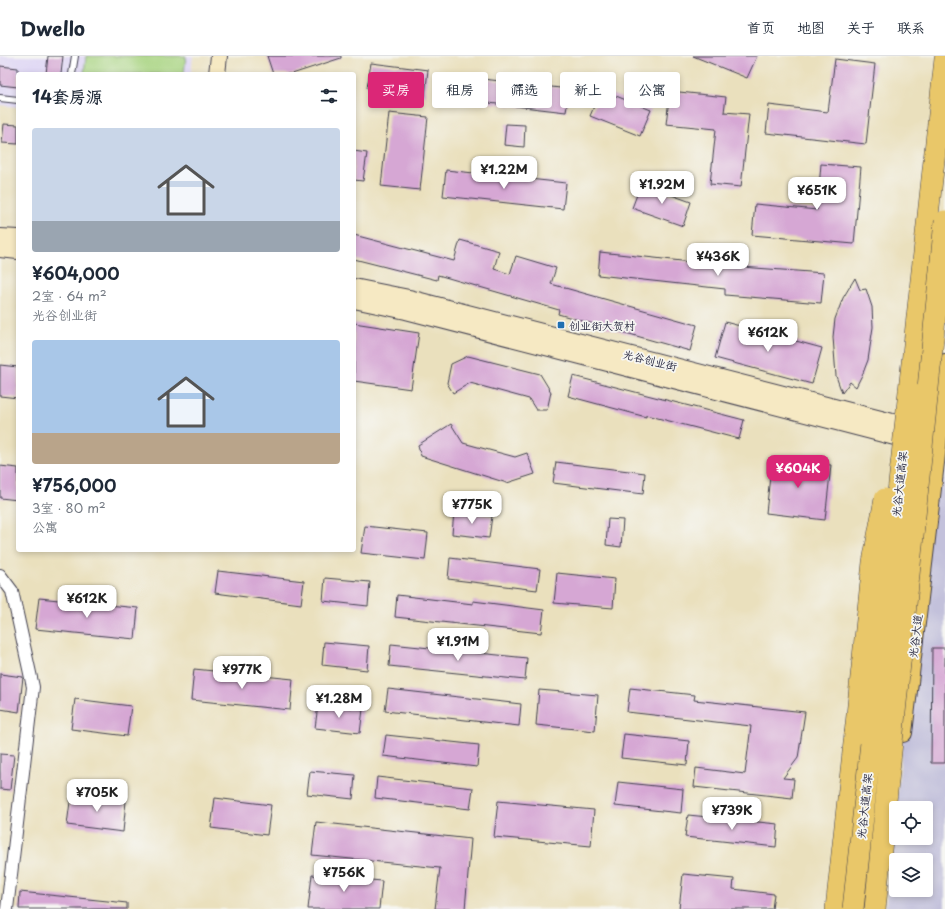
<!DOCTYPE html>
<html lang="zh">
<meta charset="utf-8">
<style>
:root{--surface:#fff;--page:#f2f2f3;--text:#1f2937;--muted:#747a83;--line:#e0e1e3;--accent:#db2777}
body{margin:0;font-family:"Playpen Sans","LXGW WenKai TC",sans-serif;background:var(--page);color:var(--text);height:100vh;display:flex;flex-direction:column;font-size:15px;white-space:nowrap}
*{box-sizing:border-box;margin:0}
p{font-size:13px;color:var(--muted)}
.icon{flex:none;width:22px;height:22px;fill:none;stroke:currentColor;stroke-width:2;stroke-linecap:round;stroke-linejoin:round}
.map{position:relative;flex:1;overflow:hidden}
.drawer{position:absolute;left:16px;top:16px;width:340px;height:480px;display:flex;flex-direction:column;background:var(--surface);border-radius:4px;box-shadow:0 2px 6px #0003}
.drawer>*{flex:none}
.hud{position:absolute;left:368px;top:16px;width:380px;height:36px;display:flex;gap:8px}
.tools{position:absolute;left:889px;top:745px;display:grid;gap:8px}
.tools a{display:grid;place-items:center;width:44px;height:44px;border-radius:4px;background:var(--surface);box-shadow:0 2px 6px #0003;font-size:20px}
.price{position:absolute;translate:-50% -34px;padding:0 9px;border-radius:8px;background:#fff;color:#222;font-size:13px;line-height:26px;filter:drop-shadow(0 1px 2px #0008)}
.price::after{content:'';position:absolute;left:50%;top:24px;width:12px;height:9px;margin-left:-6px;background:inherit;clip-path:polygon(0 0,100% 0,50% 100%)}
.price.current{background:var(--accent);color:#fff}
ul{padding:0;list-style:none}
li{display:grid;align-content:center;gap:8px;height:212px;padding:0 16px}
li span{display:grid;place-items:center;height:124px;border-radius:4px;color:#555}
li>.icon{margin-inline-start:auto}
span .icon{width:72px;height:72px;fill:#fffc;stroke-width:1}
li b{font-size:17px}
h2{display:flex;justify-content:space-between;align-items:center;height:48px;padding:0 16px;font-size:17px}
.tag{padding:0 14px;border-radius:4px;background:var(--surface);box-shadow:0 2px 6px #0003;font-size:14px;line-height:36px}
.tag.current{background:var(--accent);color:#fff}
header{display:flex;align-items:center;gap:24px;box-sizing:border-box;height:56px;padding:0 20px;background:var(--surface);border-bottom:1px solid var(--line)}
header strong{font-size:19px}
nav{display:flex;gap:22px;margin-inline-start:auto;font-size:14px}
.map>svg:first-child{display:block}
</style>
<header>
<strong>Dwello</strong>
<nav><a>首页</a><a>地图</a><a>关于</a><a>联系</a></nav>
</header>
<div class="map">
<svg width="945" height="853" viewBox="0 0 945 853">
<rect width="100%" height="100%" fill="#f6f6f2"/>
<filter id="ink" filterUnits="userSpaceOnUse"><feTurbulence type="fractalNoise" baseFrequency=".025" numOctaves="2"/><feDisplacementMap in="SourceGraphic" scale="8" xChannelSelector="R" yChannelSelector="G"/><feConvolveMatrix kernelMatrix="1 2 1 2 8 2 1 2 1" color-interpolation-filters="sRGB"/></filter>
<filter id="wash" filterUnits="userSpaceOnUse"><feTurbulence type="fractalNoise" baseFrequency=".012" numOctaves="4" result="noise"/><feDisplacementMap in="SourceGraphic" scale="16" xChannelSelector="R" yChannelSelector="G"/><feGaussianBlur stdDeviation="0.9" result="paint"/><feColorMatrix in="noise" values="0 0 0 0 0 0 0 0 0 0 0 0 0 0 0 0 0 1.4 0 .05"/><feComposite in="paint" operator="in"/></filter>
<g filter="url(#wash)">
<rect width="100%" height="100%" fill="#eae0bd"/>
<path fill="#ded5f5" d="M0,0H193L191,18H18V51L0,49Z"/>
<path fill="#c3c1db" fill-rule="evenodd" d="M939,415H945V853H885L930,424ZM896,752H926V782H896ZM896,804H926V834H896Z"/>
<path fill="#a8d481" stroke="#657b5e" d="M86,0H186L184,18H84Z"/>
<g id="blocks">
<path fill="#d6a7d4" d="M48,0H63L61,18H46Z
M267,0H341V2L292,18H273Z
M693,0H757L747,22Z
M835,3L875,8L866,88L766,77L769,49L828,56Z
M371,7L428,14L425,40L367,32Z
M0,10L18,12V31L0,29Z
M457,20L569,33L566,56L454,43Z
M601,34L651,54L640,80L590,60Z
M670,35L726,41L724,56L749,58L741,131L710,128L716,73L666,68Z
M389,57L428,61L420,134L381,130Z
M4,68L18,69V88L2,87Z
M506,68L525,69L524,91L504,89Z
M354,95L367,97L363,125L354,124Z
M821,108L861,111L854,188L752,179L755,148L817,154Z
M446,114L566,127L563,153L443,140Z
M641,128L691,146L683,170L632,152Z
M354,179L454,205L460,184L499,195L494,213L510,218L516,200L556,212L551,228L697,269L690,295L558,258L559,254L438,219L437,224L354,203Z
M600,196L727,210L824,217L821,247L725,239V233L598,219Z
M855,222L860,234L866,233L872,251L873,271L868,304L863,317L856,331L850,326L842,337L836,320L833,281L835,263L843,242Z
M725,266L822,292L812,328L715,302Z
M354,267L419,277L411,333L354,325Z
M468,300L540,318L551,336L547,354H536L529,343L470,327L453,337L447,327L451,308Z
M0,309L18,311V342L0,340Z
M573,320L744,364L739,383L646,359V361L568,340Z
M451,368L463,387L515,401L527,397L535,418L507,427L421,400L418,389Z
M772,402L831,409L825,464L766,457Z
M556,406L645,417L643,438L553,427Z
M0,410L18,412V444L0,442Z
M454,456L492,460L489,482L452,478Z
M608,463L623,464L621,491L606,489Z
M365,470L428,477L425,504L361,497Z
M450,502L540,513L537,534L448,523Z
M218,515L304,525L301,548L215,537Z
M557,517L615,523L613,552L554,547Z
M325,522L370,526L368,550L323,545Z
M397,539L473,548V545L544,554L541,577L395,561Z
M39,542L138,552L135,583L35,573Z
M324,586L369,590L367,614L322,609Z
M391,588L527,602L525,624L389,610Z
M932,592H945V707H931Z
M194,613L293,623L290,654L191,644Z
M0,618L23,621L19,656L0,653Z
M630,632L695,639L694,644L805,656L798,702L783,722L794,723L792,742L694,731L696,712L745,718L751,670L627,656Z
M388,633L521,648L519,670L385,655Z
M539,634L598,639L595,675L536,669Z
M75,643L131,650L127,680L71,673Z
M318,649L363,653L360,677L315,672Z
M624,678L689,685L687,709L621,702Z
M386,679L479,689L477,711L383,700Z
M0,698L14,699L10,734L0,733Z
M310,715L355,719L353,743L307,738Z
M377,721L473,732L470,753L375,742Z
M618,726L683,733L681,757L615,750Z
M71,738L126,745L123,776L67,769Z
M215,742L271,749L267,779L211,772Z
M498,745L594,754L591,790L494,781Z
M688,759L778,768L776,791L685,781Z
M316,766L471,783L465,853H435L440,812L312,799Z
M683,818L734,823L733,833L774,838L772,853H679Z
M312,819L382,825L379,853H308Z
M20,836L127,847V853H19Z"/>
</g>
</g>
<g filter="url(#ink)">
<use href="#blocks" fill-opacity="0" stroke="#403e4e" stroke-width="1"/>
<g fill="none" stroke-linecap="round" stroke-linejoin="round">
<defs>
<path id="lane" d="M72,18L75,0
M0,42L18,44"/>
<path id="street" d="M0,519L12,535L33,631L7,853"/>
<path id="secondary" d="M217,18L219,0
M0,181L18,182
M0,193L18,195
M354,231L409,242L916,372
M354,244L406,255L914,386"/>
<path id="primary" d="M903,677L937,390L945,307"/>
<path id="highway" d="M909,335L945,3
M836,853L855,678"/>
</defs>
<use href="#lane" stroke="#403e4e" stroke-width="8"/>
<use href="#street" stroke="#403e4e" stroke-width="14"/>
<use href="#secondary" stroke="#403e4e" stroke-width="18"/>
<use href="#primary" stroke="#403e4e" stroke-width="20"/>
<use href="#highway" stroke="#403e4e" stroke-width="22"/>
<use href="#lane" stroke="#fff" stroke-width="6"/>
<use href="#street" stroke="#fff" stroke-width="12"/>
<use href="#secondary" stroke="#f6e9c3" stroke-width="16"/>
<use href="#primary" stroke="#e9c769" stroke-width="18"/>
<use href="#highway" stroke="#e9c769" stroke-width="21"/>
<defs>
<path id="highway-bridge" d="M855,678L873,506L885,443
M853,853L909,335
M875,853L945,165"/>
</defs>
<use href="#highway-bridge" stroke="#403e4e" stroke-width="22" stroke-linecap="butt"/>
<use href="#highway-bridge" stroke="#e9c769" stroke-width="21"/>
</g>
</g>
<rect fill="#1f6fb2" stroke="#f6f6f2" stroke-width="1.5" x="557" y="265" width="8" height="8" rx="2"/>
<g text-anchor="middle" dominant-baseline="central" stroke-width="3.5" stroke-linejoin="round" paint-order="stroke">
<g font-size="11" fill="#22223b" stroke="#f6f6f2" text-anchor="start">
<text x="569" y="269">创业街大贺村</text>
</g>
<g font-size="11" fill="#22223b" stroke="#f6f6f2">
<text transform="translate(650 304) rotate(14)">光谷创业街</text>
<text transform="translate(899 428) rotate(-84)">光谷大道高架</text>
<text transform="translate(915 580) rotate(-83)">光谷大道</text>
<text transform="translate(864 750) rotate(-84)">光谷大道高架</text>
</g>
</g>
</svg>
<div class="tools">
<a><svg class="icon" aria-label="locate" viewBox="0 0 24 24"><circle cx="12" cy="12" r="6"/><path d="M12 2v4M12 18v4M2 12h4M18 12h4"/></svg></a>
<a><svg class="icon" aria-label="layers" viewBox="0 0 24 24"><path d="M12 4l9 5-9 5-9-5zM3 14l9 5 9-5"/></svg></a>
</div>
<b class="price" style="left:504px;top:134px">¥1.22M</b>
<b class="price" style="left:662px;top:149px">¥1.92M</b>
<b class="price" style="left:817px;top:155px">¥651K</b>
<b class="price" style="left:718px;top:221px">¥436K</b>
<b class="price" style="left:768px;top:297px">¥612K</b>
<b class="price current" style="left:798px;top:433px">¥604K</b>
<b class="price" style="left:472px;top:469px">¥775K</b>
<b class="price" style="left:87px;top:563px">¥612K</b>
<b class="price" style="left:458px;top:606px">¥1.91M</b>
<b class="price" style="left:242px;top:634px">¥977K</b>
<b class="price" style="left:339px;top:663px">¥1.28M</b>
<b class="price" style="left:97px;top:757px">¥705K</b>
<b class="price" style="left:732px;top:775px">¥739K</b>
<b class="price" style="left:344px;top:837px">¥756K</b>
<div class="hud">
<a class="tag current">买房</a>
<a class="tag">租房</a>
<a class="tag">筛选</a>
<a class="tag">新上</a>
<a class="tag">公寓</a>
</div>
<section class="drawer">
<h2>14套房源<svg class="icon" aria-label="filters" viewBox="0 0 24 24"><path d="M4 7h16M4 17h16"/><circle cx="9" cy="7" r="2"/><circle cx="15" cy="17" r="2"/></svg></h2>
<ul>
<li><span style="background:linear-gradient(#c9d6e8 75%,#9aa5b1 0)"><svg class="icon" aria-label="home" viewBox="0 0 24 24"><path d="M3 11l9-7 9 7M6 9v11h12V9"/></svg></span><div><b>¥604,000</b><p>2室 · 64 m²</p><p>光谷创业街</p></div></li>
<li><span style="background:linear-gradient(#a9c7e8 75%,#b9a48a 0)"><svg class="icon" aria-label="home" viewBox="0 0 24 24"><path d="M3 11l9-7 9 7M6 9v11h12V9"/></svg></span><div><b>¥756,000</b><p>3室 · 80 m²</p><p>公寓</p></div></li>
</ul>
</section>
</div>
